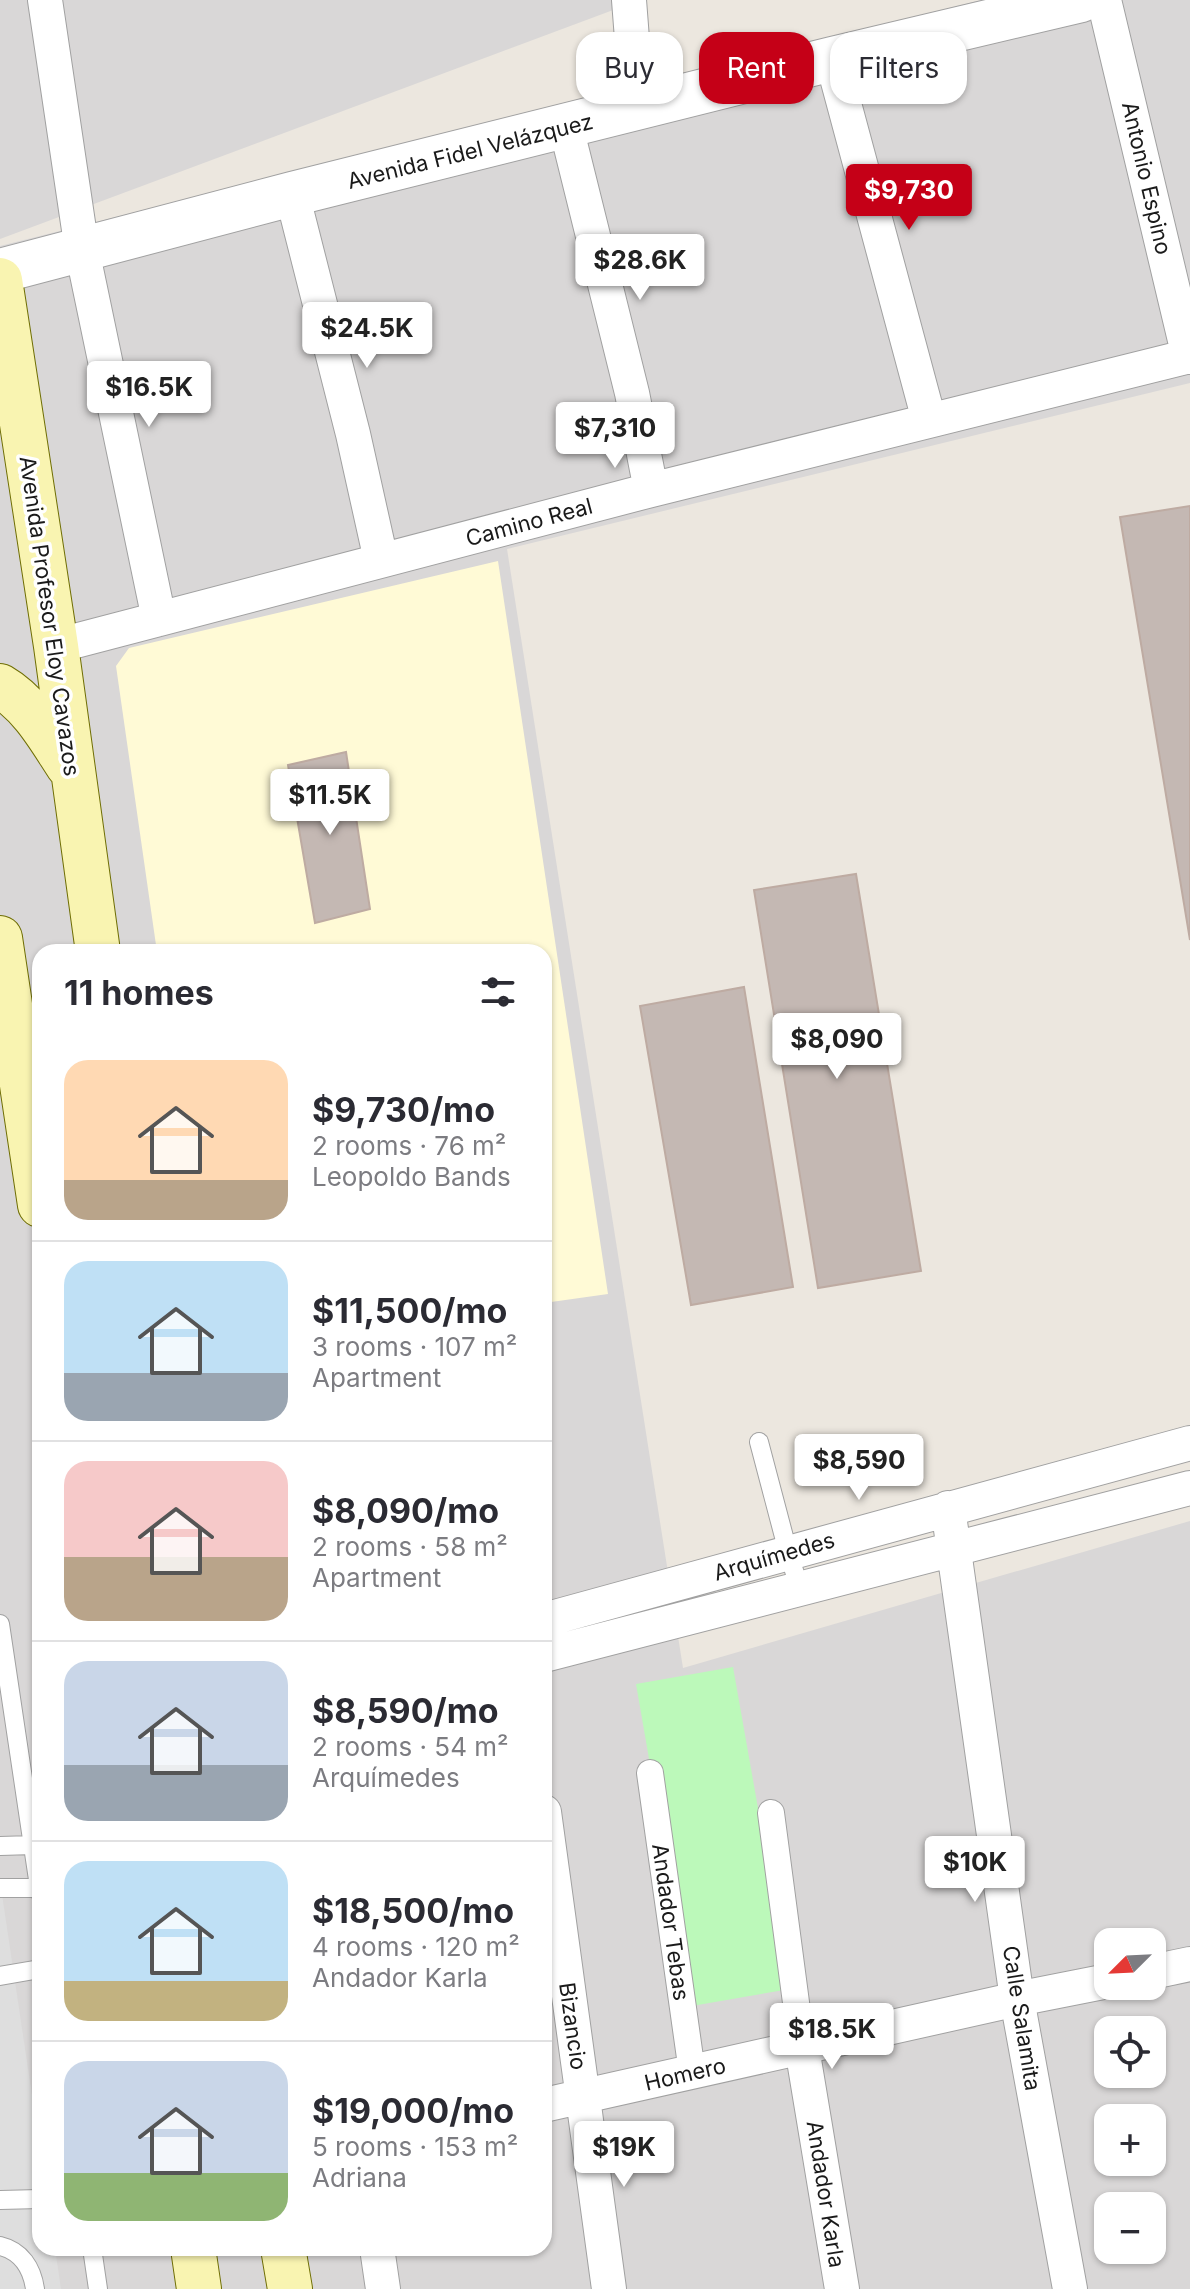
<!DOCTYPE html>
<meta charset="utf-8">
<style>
:root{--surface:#fff;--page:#f2f2f3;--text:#2b2b33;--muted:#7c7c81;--line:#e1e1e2;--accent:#c50017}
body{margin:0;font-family:Inter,sans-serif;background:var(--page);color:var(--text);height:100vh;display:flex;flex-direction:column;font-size:30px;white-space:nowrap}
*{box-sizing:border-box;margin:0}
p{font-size:26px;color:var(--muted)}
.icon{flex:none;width:44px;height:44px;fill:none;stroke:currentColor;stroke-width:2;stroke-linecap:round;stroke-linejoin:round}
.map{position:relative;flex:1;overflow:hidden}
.sheet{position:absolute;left:32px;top:944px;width:520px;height:1312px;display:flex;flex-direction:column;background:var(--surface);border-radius:24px;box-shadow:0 2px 6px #0004}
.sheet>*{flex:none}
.guide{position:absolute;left:576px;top:32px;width:494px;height:72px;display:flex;gap:16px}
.needle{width:52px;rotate:246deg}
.buttons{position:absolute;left:1094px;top:1928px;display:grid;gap:16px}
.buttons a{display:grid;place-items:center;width:72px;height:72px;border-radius:16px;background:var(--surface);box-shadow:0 2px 6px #0004;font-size:40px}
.price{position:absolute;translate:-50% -68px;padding:0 18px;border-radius:8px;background:#fff;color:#222;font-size:26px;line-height:52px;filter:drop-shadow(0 2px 4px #0008)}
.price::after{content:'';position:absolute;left:50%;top:48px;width:24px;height:18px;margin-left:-12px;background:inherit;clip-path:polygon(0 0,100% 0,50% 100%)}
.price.current{background:var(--accent);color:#fff}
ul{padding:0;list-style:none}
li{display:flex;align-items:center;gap:24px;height:200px;padding:0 32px}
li+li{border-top:2px solid var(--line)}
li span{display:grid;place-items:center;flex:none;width:224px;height:160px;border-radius:24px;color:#555}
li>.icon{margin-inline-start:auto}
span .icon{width:96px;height:96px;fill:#fffc;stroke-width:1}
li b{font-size:34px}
h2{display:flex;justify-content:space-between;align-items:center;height:96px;padding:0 32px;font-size:34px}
.pill{padding:0 28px;border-radius:24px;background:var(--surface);box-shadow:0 2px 6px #0004;font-size:28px;line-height:72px}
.pill.current{background:var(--accent);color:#fff}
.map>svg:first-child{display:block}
</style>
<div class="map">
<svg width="1190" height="2289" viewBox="0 0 1190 2289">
<rect width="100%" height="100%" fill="#ece7df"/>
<path fill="#d9d7d7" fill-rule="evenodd" d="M0,0H640L0,239Z
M981,0H1190V383L507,549L683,1668L1190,1521V2289H0V246ZM40,952H544V2248H40ZM1108,1942H1152V1986H1108ZM1108,2030H1152V2074H1108ZM1108,2118H1152V2162H1108ZM1108,2206H1152V2250H1108Z"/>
<path fill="#fffad6" d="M498,561L608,1294L544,1303V952H157L116,666L129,648Z"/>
<path fill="#bcf9ba" d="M733,1667L790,1989L692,2006L636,1684Z"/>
<path fill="#dedede" d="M0,1881L40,2149V2248H55L61,2289H0Z"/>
<path fill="#c4b8b3" stroke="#beaba2" stroke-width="2" d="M1190,506V940L1120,517Z
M346,752L370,909L315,923L288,765Z
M856,874L921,1271L818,1288L754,890Z
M744,987L793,1287L691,1305L640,1006Z"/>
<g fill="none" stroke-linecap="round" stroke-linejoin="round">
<defs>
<path id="service" d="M759,1442L788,1552L800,1589
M0,1624L40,1893
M0,1846L33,1845
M0,1888H39
M0,1976L40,1969
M0,2200L40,2199
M0,2246C21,2251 32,2268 35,2289
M92,2248L98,2289"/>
<path id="pedestrian" d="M650,1773L692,2072
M771,1813L802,2048"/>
<path id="minor" d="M45,0L82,250L159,619
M629,0L634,65L632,111
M1104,0L1189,357
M832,59L929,420
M566,127L632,393L651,490
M292,194L353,434L381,560
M56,646L651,490L1190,356
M948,1508L1017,1999L1070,2289
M544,1620L1190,1443
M544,1655L1190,1488
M544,1812L609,2289
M1152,1972L1190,1964
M802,2048L842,2289
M544,2105L1017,1999L1108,1981
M377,2248L383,2289"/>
<path id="tertiary" d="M0,271L292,194L832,59L1081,0"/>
<path id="secondary" d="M0,280L56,646L98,952
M0,686C31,704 49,737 68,766
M0,938L40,1205
M193,2248L199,2289
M283,2248L290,2289"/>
</defs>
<use href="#service" stroke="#a1a1a1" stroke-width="20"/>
<use href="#pedestrian" stroke="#a1a1a1" stroke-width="28"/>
<use href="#minor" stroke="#a1a1a1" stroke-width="36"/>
<use href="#tertiary" stroke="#a1a1a1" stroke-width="46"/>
<use href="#secondary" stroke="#6f6e04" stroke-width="46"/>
<use href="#service" stroke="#fff" stroke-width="18"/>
<use href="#pedestrian" stroke="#fff" stroke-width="26"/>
<use href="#minor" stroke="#fff" stroke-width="34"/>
<use href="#tertiary" stroke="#fff" stroke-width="44"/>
<use href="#secondary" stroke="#f9f4b1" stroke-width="44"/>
</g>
<g text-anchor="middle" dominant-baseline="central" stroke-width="7" stroke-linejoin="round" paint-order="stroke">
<g font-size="22" fill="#1a1a1a" stroke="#fff">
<text transform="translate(470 151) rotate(-14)">Avenida Fidel Velázquez</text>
<text transform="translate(1147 178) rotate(77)">Antonio Espino</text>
<text transform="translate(529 522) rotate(-15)">Camino Real</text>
<text transform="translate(50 616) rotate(82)">Avenida Profesor Eloy Cavazos</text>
<text transform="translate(774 1556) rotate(-16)">Arquímedes</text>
<text transform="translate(671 1922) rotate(82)">Andador Tebas</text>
<text transform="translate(1022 2018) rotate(81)">Calle Salamita</text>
<text transform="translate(573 2026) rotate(82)">Bizancio</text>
<text transform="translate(685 2074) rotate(-13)">Homero</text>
<text transform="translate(826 2194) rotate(81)">Andador Karla</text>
</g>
</g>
</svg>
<div class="buttons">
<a><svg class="needle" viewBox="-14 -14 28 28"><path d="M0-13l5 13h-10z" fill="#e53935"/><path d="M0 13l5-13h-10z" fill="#7c7c81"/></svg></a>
<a><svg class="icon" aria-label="locate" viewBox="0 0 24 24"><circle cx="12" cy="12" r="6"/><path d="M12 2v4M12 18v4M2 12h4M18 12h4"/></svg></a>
<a>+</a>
<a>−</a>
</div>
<b class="price current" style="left:909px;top:232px">$9,730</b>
<b class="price" style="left:640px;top:302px">$28.6K</b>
<b class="price" style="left:367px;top:370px">$24.5K</b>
<b class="price" style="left:149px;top:429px">$16.5K</b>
<b class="price" style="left:615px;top:470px">$7,310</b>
<b class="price" style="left:330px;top:837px">$11.5K</b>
<b class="price" style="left:837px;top:1081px">$8,090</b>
<b class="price" style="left:859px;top:1502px">$8,590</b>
<b class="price" style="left:975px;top:1904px">$10K</b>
<b class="price" style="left:832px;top:2071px">$18.5K</b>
<b class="price" style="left:624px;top:2189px">$19K</b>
<div class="guide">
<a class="pill">Buy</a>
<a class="pill current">Rent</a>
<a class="pill">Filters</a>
</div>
<section class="sheet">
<h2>11 homes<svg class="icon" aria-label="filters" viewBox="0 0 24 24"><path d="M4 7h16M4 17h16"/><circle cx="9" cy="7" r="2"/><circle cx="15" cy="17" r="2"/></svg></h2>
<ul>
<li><span style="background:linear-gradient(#ffd9b3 75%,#b9a48a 0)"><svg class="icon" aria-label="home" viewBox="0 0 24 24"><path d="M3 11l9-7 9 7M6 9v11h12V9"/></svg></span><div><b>$9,730/mo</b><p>2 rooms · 76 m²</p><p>Leopoldo Bands</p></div></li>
<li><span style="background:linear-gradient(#bfe0f5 70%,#9aa5b1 0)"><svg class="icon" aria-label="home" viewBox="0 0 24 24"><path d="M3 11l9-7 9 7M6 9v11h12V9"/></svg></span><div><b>$11,500/mo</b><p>3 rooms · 107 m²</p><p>Apartment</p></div></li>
<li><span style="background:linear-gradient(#f6c9c9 60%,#b9a48a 0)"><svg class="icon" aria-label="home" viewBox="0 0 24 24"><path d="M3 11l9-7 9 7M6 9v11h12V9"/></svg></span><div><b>$8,090/mo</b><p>2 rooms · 58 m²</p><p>Apartment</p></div></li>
<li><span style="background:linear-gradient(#c9d6e8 65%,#9aa5b1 0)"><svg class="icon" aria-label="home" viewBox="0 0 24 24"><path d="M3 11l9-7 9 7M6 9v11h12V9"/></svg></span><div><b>$8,590/mo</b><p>2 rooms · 54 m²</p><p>Arquímedes</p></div></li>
<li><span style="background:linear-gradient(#bfe0f5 75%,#c2b280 0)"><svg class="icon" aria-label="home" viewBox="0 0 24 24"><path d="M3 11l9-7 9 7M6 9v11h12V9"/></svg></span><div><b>$18,500/mo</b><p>4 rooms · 120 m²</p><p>Andador Karla</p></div></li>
<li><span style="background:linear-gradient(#c9d6e8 70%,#8fb573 0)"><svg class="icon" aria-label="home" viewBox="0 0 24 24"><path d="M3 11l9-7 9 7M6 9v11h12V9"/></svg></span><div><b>$19,000/mo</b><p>5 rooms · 153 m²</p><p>Adriana</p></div></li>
</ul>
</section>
</div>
